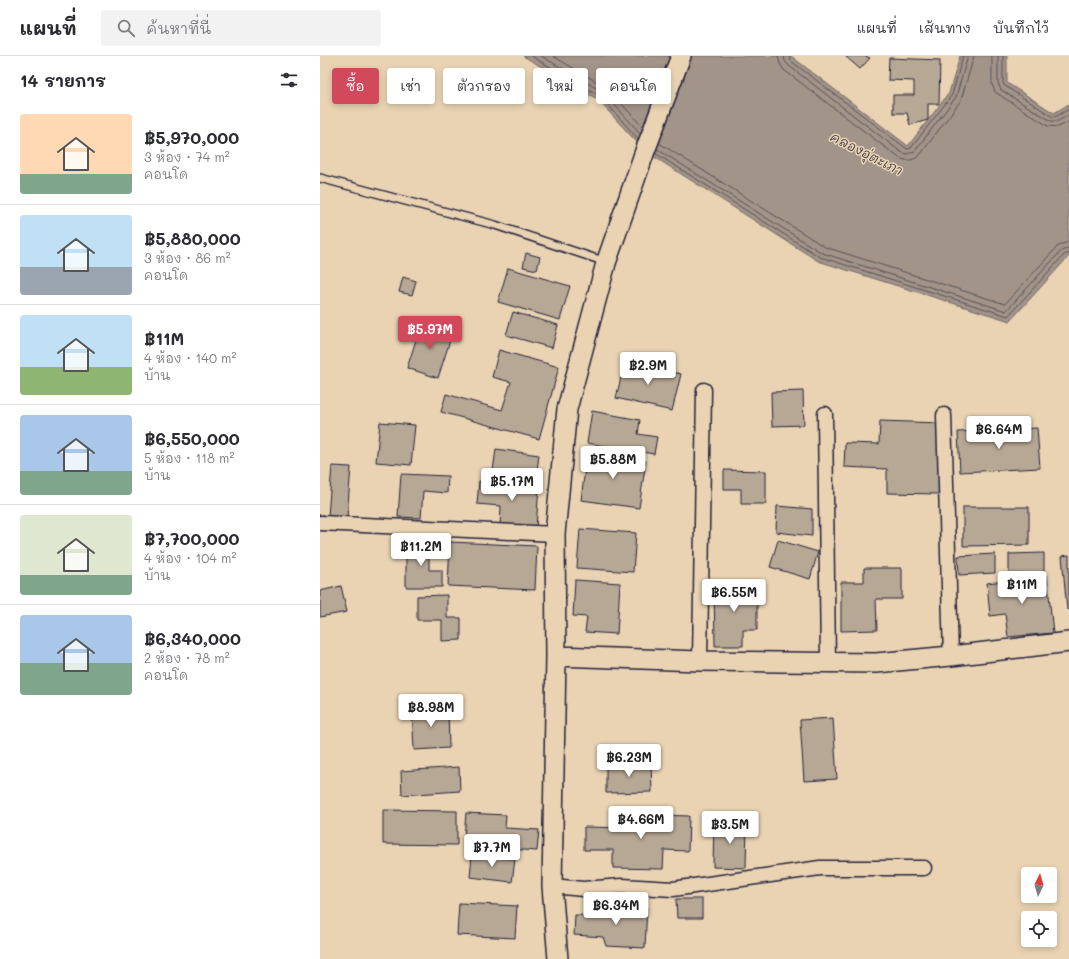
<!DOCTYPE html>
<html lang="th">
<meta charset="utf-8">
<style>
:root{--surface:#fff;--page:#f2f2f3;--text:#2b2b33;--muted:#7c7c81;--line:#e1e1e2;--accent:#d1495b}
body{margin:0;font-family:Mali,"Playpen Sans Thai",sans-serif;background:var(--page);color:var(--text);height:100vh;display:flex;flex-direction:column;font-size:15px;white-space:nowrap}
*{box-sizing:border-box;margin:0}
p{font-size:13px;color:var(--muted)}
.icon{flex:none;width:22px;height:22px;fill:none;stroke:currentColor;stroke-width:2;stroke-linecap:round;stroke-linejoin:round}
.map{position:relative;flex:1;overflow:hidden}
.drawer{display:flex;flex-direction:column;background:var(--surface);width:320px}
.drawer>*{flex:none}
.hud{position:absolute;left:12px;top:12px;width:380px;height:36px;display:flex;gap:8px}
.needle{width:26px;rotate:5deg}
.buttons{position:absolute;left:701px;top:811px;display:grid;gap:8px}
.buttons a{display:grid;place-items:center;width:36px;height:36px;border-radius:4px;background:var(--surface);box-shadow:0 2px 6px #0003;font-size:20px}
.price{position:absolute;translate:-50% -34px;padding:0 9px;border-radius:4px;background:#fff;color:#222;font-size:13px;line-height:26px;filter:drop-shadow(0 1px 2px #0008)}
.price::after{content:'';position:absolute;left:50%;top:24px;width:12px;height:9px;margin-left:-6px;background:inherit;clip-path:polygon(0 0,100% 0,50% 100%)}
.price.current{background:var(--accent);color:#fff}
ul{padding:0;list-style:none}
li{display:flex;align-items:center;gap:12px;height:100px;padding:0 20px}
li+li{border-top:1px solid var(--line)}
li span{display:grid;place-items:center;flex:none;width:112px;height:80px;border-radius:4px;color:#555}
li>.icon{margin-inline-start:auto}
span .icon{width:48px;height:48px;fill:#fffc;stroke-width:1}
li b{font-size:17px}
h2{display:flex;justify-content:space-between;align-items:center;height:48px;padding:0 20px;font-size:17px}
.pill{padding:0 14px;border-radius:4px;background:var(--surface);box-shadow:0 2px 6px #0003;font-size:14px;line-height:36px}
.pill.current{background:var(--accent);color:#fff}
header{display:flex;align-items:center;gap:24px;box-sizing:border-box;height:56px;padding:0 20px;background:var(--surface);border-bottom:1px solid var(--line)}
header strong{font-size:19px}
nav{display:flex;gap:22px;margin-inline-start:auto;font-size:14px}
.search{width:280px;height:36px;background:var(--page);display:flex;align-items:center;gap:10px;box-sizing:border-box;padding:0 14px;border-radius:4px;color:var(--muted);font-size:15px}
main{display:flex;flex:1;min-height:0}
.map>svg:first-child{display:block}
</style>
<header>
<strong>แผนที่</strong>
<div class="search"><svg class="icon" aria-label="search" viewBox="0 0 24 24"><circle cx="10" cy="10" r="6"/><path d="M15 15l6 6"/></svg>ค้นหาที่นี่</div>
<nav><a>แผนที่</a><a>เส้นทาง</a><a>บันทึกไว้</a></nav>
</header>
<main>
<section class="drawer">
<h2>14 รายการ<svg class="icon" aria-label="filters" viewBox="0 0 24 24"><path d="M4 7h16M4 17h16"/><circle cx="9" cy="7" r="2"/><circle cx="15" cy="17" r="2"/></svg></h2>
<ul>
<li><span style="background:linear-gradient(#ffd9b3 75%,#7fa58c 0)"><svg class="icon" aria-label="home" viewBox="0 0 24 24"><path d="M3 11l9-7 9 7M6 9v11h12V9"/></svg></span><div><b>฿5,970,000</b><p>3 ห้อง · 74 m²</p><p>คอนโด</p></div></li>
<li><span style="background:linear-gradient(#bfe0f5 65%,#9aa5b1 0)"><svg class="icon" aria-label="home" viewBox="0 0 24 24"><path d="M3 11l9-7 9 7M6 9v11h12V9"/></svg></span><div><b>฿5,880,000</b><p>3 ห้อง · 86 m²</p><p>คอนโด</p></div></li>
<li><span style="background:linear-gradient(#bfe0f5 65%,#8fb573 0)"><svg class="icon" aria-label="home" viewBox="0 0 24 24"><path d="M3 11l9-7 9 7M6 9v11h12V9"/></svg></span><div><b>฿11M</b><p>4 ห้อง · 140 m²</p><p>บ้าน</p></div></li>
<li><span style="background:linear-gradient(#a9c7e8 70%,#7fa58c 0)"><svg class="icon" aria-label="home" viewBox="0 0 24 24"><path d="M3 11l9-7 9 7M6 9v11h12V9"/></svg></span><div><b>฿6,550,000</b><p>5 ห้อง · 118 m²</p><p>บ้าน</p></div></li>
<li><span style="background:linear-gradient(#dfe7d0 75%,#7fa58c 0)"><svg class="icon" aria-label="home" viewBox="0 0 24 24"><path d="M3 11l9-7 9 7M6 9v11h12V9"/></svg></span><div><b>฿7,700,000</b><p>4 ห้อง · 104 m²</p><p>บ้าน</p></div></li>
<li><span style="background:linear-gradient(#a9c7e8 60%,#7fa58c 0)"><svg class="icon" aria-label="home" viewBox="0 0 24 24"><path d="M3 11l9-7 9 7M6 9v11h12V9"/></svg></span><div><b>฿6,340,000</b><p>2 ห้อง · 78 m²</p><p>คอนโด</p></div></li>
</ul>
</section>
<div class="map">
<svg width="749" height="903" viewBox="0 0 749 903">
<rect width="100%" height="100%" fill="#e9d3b3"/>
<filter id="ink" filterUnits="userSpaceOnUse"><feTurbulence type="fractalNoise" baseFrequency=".025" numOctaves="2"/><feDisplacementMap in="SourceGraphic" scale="8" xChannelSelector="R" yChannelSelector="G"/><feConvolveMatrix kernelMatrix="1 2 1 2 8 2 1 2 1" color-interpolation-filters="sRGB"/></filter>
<g filter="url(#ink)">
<path fill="#a29488" stroke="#6f6669" d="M203,0H471L588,90L629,37L640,0H687V27L734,57L749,48V200L690,265L498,205L325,95L277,43Z"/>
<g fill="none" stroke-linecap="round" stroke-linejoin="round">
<path stroke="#55505a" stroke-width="1" d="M211,0L280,40L318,83
M221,0L283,36L320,77
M233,0L287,32L323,71
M458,0L460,8L464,14L578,101C586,106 593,105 600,99L641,44L654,0
M464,0L465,5L468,9L581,96L587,98L595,95L636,41L648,0
M469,0L471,5L587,93L591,92L632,39L643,0
M672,0V28L675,36L728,70L738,71L749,66
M678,0V27L681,34L731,65H738L749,59
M683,0V27L685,30L733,61L737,60L749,53
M339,87L505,191L685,248L737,191L742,188L749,186
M337,93L502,197L686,255L741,195L749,192
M335,97L500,201L688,260L744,199L749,197"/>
</g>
<path fill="#b7a795" stroke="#22223b" d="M525,0H545L550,2L540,13Z
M569,2L620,4L619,48H608V64L590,69L587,57H573V39H594V25L568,24Z
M206,197L220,201L217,214L203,211Z
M188,212L250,230L240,264L178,246Z
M83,221L96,225L92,239L79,236Z
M193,256L238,269L232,292L186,279Z
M102,265L133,275L118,322L87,312Z
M179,294L239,311L219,383L121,356L126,338L182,354L191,326L172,321Z
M305,305L361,318L352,355L296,342Z
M483,335L484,369L452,370L451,336Z
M272,355L320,364L318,378L337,381L334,398L267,387Z
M560,365L621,367L619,438L567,437V413L524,411L525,387L559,388Z
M60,366L95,369L91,409L56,406Z
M717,372L720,412L640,416L638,376Z
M176,393L219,399L216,422L173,415Z
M267,397L326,405L319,452L261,444Z
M12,410L31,411L27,461L8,460Z
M404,414L446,415V448H421V433H404Z
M81,418L128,420L127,437L103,435L101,462L78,461Z
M159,425L219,430L216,472L180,470L181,450L157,448Z
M457,450L492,453V480L456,476Z
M643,451H709V489L643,490Z
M260,473L316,477L313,516L257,512Z
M458,484L498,496L490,523L450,511Z
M86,486H109V514H122V531H86Z
M130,486L217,490L215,534L128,530Z
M724,497V518H689V498Z
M675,498V517L639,519L638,500Z
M749,499V553L747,554L742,500Z
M544,512H582V543H556L557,574L521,575V526H544Z
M727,520L733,577L688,581L685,558L670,560L667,527Z
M255,524L300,527L297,578L265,576L267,561L253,560Z
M394,529H437V574H423V590H395Z
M21,530L27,556L0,561V535Z
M127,539V562H141V584L122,585V564H97V540Z
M128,651L129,692L94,694L92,652Z
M513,662L517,723L484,725L480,664Z
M331,707L332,736L286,737V708Z
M139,711L140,735L82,739L81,715Z
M63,754L137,755V789L63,788Z
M146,757L186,759L185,772L219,774L217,795L189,793L190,785L144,782Z
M310,758L369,760L368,795L344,794L343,813L293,812V794H264V771L310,772Z
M394,766L427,768L426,812L393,811Z
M152,799L195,803L192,826L150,821Z
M356,843H382V862H357Z
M139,847L197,850L195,882L137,879Z
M283,848L327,850L325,892L286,890L283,881L254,879L255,859L282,860Z"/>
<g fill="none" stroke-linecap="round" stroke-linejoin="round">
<defs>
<path id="lane" d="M0,122L175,169L286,206"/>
<path id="street" d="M505,358L508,607
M624,359L631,600
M0,467L235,478
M380,605L384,334
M232,830L263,833L302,830L353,833L500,812H604"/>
<path id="secondary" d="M236,600L380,605L556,607L631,600L749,586
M238,903L232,830L236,600L235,478L247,353L286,207L325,95L361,0"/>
</defs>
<use href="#lane" stroke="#22223b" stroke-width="10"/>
<use href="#street" stroke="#22223b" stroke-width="17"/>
<use href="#secondary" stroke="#22223b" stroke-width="22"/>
<use href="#lane" stroke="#e9d3b3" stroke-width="7"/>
<use href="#street" stroke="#e9d3b3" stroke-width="14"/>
<use href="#secondary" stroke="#e9d3b3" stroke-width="19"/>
</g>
</g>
<g text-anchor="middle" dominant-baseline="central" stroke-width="3" stroke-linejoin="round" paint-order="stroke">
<g font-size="13" font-style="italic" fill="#423e4e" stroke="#e9d3b3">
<text transform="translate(547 97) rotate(27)">คลองอุ่ตะเภา</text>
</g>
</g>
</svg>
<div class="buttons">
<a><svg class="needle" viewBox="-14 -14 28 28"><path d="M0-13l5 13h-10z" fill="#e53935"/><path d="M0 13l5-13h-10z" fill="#7c7c81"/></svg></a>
<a><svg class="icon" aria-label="locate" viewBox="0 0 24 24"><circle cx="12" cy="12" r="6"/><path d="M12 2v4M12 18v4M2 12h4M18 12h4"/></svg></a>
</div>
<b class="price current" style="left:110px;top:294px">฿5.97M</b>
<b class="price" style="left:328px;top:330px">฿2.9M</b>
<b class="price" style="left:679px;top:394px">฿6.64M</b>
<b class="price" style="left:293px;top:424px">฿5.88M</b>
<b class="price" style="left:192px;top:446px">฿5.17M</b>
<b class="price" style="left:101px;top:511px">฿11.2M</b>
<b class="price" style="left:702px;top:549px">฿11M</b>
<b class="price" style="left:414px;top:557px">฿6.55M</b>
<b class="price" style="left:111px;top:672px">฿8.98M</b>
<b class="price" style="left:309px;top:722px">฿6.23M</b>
<b class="price" style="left:321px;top:784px">฿4.66M</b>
<b class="price" style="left:410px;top:789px">฿3.5M</b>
<b class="price" style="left:172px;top:812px">฿7.7M</b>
<b class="price" style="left:296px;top:870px">฿6.34M</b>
<div class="hud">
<a class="pill current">ซื้อ</a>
<a class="pill">เช่า</a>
<a class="pill">ตัวกรอง</a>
<a class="pill">ใหม่</a>
<a class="pill">คอนโด</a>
</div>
</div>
</main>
